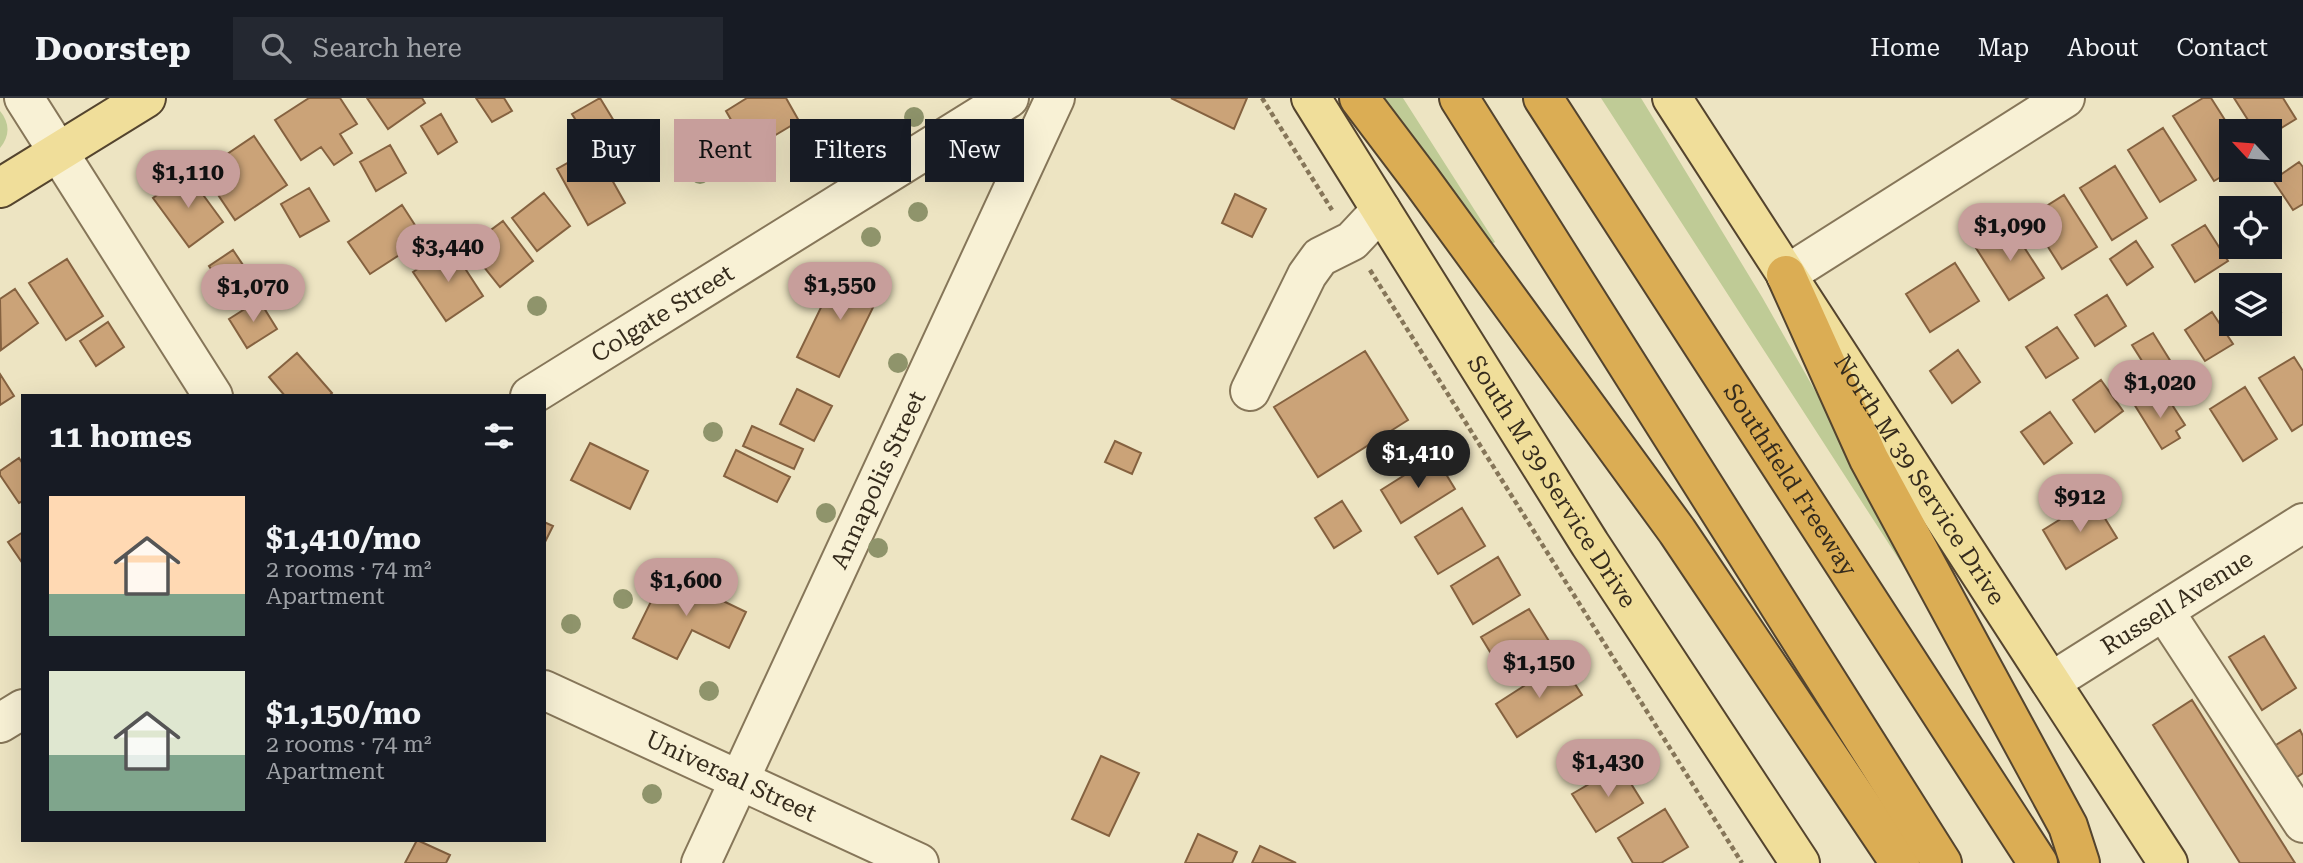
<!DOCTYPE html>
<meta charset="utf-8">
<style>
:root{--surface:#171b24;--page:#242831;--text:#f1f3f6;--muted:#9ea1a6;--line:#363941;--accent:#c79e9b}
body{margin:0;font-family:"Roboto Serif",serif;background:var(--page);color:var(--text);height:100vh;display:flex;flex-direction:column;font-size:26px;white-space:nowrap}
*{box-sizing:border-box;margin:0}
p{font-size:23px;color:var(--muted)}
.icon{flex:none;width:38px;height:38px;fill:none;stroke:currentColor;stroke-width:2;stroke-linecap:round;stroke-linejoin:round}
.map{position:relative;flex:1;overflow:hidden}
.panel{position:absolute;left:21px;top:296px;width:525px;height:448px;display:flex;flex-direction:column;background:var(--surface);border-radius:0px;box-shadow:0 7px 28px #0002}
.panel>*{flex:none}
.banner{position:absolute;left:567px;top:21px;width:665px;height:63px;display:flex;gap:14px}
.needle{width:46px;rotate:296deg}
.controls{position:absolute;left:2219px;top:21px;display:grid;gap:14px}
.controls a{display:grid;place-items:center;width:63px;height:63px;border-radius:0px;background:var(--surface);box-shadow:0 7px 28px #0002;font-size:35px}
.price{position:absolute;translate:-50% -60px;padding:0 16px;border-radius:24px;background:var(--accent);color:#111;font-size:23px;line-height:46px;filter:drop-shadow(0 2px 4px #0008)}
.price::after{content:'';position:absolute;left:50%;top:42px;width:21px;height:16px;margin-left:-10px;background:inherit;clip-path:polygon(0 0,100% 0,50% 100%)}
.price.selected{background:#222;color:#fff}
ul{padding:0;list-style:none}
li{display:flex;align-items:center;gap:21px;height:175px;padding:0 28px}
li span{display:grid;place-items:center;flex:none;width:196px;height:140px;border-radius:0px;color:#555}
li>.icon{margin-inline-start:auto}
span .icon{width:84px;height:84px;fill:#fffc;stroke-width:1}
li b{font-size:30px}
h2{display:flex;justify-content:space-between;align-items:center;height:84px;padding:0 28px;font-size:30px}
.tag{padding:0 24px;border-radius:0px;background:var(--surface);box-shadow:0 7px 28px #0002;font-size:24px;line-height:63px}
.tag.selected{background:var(--accent);color:#111}
header{display:flex;align-items:center;gap:42px;box-sizing:border-box;height:98px;padding:0 35px;background:var(--surface);border-bottom:2px solid var(--line)}
header strong{font-size:33px}
nav{display:flex;gap:38px;margin-inline-start:auto;font-size:24px}
.search{width:490px;height:63px;background:var(--page);display:flex;align-items:center;gap:18px;box-sizing:border-box;padding:0 24px;border-radius:0px;color:var(--muted);font-size:26px}
.map>svg:first-child{display:block}
</style>
<header>
<strong>Doorstep</strong>
<div class="search"><svg class="icon" aria-label="search" viewBox="0 0 24 24"><circle cx="10" cy="10" r="6"/><path d="M15 15l6 6"/></svg>Search here</div>
<nav><a>Home</a><a>Map</a><a>About</a><a>Contact</a></nav>
</header>
<div class="map">
<svg width="2303" height="765" viewBox="0 0 2303 765">
<rect width="100%" height="100%" fill="#ede4c2"/>
<path fill="#bfcb96" d="M1370,0H1403L1495,144L1483,151Z
M1601,0H1641L1762,199L1839,335L1918,491Z
M0,13C10,25 10,38 0,50Z"/>
<path fill="#cba378" stroke="#856240" stroke-width="2" d="M309,0H340L357,26L340,36L352,55L334,67L321,49L301,62L275,22Z
M367,0H422L425,5L388,31Z
M476,0H504L512,13L492,24Z
M600,0L617,28L590,45L572,16Z
M747,0H786L799,23L749,53L726,13Z
M1171,0H1247L1234,31Z
M2203,0H2211L2232,33L2233,72L2214,83L2173,18Z
M2234,0H2283L2296,21L2270,37V33H2255Z
M441,16L457,44L438,56L421,28Z
M2163,30L2196,82L2160,104L2128,52Z
M254,38L287,87L235,122L202,73Z
M390,47L406,75L376,93L360,64Z
M594,50L625,105L588,127L557,71Z
M2299,64L2303,69V106L2293,112L2273,82Z
M2115,68L2147,120L2112,142L2080,90Z
M187,75L223,124L189,149L153,100Z
M309,90L329,123L300,139L281,106Z
M544,95L570,128L537,153L512,120Z
M1235,96L1266,111L1252,139L1222,125Z
M2064,97L2097,149L2062,171L2029,119Z
M402,107L424,141L370,176L348,144Z
M503,123L533,163L500,189L468,149Z
M2205,127L2228,163L2195,184L2172,147Z
M2011,129L2044,180L2009,202L1976,150Z
M2136,143L2153,169L2127,187L2110,161Z
M451,149L483,198L446,223L413,174Z
M233,152L249,176L225,192L209,168Z
M67,161L103,218L66,242L29,185Z
M1955,165L1979,203L1930,234L1906,196Z
M841,168L883,189L839,279L797,259Z
M15,191L38,225L1,252L0,201Z
M2270,195L2281,214L2270,221Z
M2107,197L2126,228L2095,248L2075,217Z
M259,202L277,231L247,250L229,221Z
M2212,214L2233,246L2205,263L2185,232Z
M108,224L124,249L96,268L80,243Z
M2243,226H2263L2248,235Z
M2057,229L2078,260L2046,280L2026,249Z
M2153,235L2176,272L2156,285L2132,247Z
M1958,252L1980,284L1952,305L1930,273Z
M1365,253L1408,322L1318,379L1274,309Z
M297,255L332,295L329,298H285L269,279Z
M2294,259L2303,273V326L2292,333L2259,280Z
M0,276L14,298L0,307Z
M2101,282L2123,313L2095,334L2073,302Z
M2245,289L2277,341L2243,363L2210,311Z
M797,291L832,308L814,343L780,326Z
M2150,295L2159,309L2169,302L2185,327L2176,333L2180,340L2162,351L2134,306Z
M2050,314L2072,345L2044,366L2021,334Z
M752,328L803,351L794,371L743,348Z
M1115,343L1141,355L1132,376L1105,364Z
M590,345L648,373L630,411L571,382Z
M736,352L790,379L777,404L724,378Z
M1435,358L1455,391L1401,425L1381,392Z
M19,360L23,366V403L19,405L0,377V373Z
M2093,401L2117,440L2066,471L2043,432Z
M1342,403L1361,433L1334,450L1315,420Z
M1462,410L1485,448L1438,476L1415,439Z
M544,424L553,428L544,446Z
M23,434V466L8,444Z
M1498,459L1520,497L1473,526L1451,488Z
M665,475L746,514L729,550L692,532L677,561L633,540Z
M1529,511L1552,548L1504,577L1481,539Z
M2264,538L2296,590L2262,612L2229,559Z
M1561,564L1582,597L1517,639L1496,606Z
M2192,602L2295,765H2240L2153,627Z
M2300,632L2303,638V675L2291,683L2271,650Z
M1101,658L1139,675L1109,738L1072,721Z
M1620,668L1643,705L1596,734L1572,696Z
M1665,711L1688,749L1661,765H1633L1618,740Z
M1198,736L1237,754L1232,765H1185Z
M417,742L450,757L446,765H405Z
M1260,748L1296,765H1252Z"/>
<g fill="none" stroke-linecap="round" stroke-linejoin="round">
<defs>
<g id="minor">
<path d="M24,0L213,298"/>
<path d="M1786,177L2065,0"/>
<path d="M1250,293L1307,177L1320,159L1352,143L1381,112"/>
<path id="s1" d="M530,298L1009,0"/>
<path d="M2164,513L2303,725"/>
<path id="s2" d="M2051,584L2303,425"/>
<path id="s3" d="M544,592L919,765"/>
<path d="M0,625L23,611"/>
<path id="s4" d="M701,765L1055,0"/>
</g>
<g id="major">
<path id="s5" d="M1311,0L1590,446L1800,765"/>
<path id="s6" d="M1672,0L2168,765"/>
<path d="M0,90L146,0"/>
</g>
<g id="highway">
<path d="M1359,0L1421,82L1677,433L1900,765"/>
<path d="M1459,0L1942,765"/>
<path id="s7" d="M1543,0L2038,765"/>
<path d="M1786,177L1869,361L2068,728L2080,765"/>
</g>
</defs>
<use href="#minor" stroke="#867659" stroke-width="42"/>
<use href="#major" stroke="#54442e" stroke-width="42"/>
<use href="#highway" stroke="#54442e" stroke-width="42"/>
<path stroke="#867659" stroke-width="4.5" stroke-dasharray="5 3.5" stroke-linecap="butt" d="M1262,0L1332,112
M1370,172L1742,765"/>
<use href="#minor" stroke="#f8f1d5" stroke-width="38"/>
<use href="#major" stroke="#f0de9a" stroke-width="38"/>
<use href="#highway" stroke="#dbad54" stroke-width="38"/>
</g>
<g fill="#8f946b">
<circle cx="914" cy="19" r="10"/>
<circle cx="700" cy="76" r="10"/>
<circle cx="918" cy="114" r="10"/>
<circle cx="871" cy="139" r="10"/>
<circle cx="537" cy="208" r="10"/>
<circle cx="898" cy="265" r="10"/>
<circle cx="713" cy="334" r="10"/>
<circle cx="826" cy="415" r="10"/>
<circle cx="878" cy="450" r="10"/>
<circle cx="623" cy="501" r="10"/>
<circle cx="571" cy="526" r="10"/>
<circle cx="709" cy="593" r="10"/>
<circle cx="652" cy="696" r="10"/>
</g>
<g text-anchor="middle" dominant-baseline="central" stroke-width="7" stroke-linejoin="round" paint-order="stroke">
<g font-size="24" fill="#362c1d" stroke="#f5eed1">
<text stroke="none"><textPath href="#s1" startOffset="156">Colgate Street</textPath></text>
<text stroke="none"><textPath href="#s4" startOffset="422">Annapolis Street</textPath></text>
<text stroke="none"><textPath href="#s7" startOffset="455">Southfield Freeway</textPath></text>
<text stroke="none"><textPath href="#s6" startOffset="455">North M 39 Service Drive</textPath></text>
<text stroke="none"><textPath href="#s5" startOffset="453">South M 39 Service Drive</textPath></text>
<text stroke="none"><textPath href="#s2" startOffset="149">Russell Avenue</textPath></text>
<text stroke="none"><textPath href="#s3" startOffset="206">Universal Street</textPath></text>
</g>
</g>
</svg>
<div class="controls">
<a><svg class="needle" viewBox="-14 -14 28 28"><path d="M0-13l5 13h-10z" fill="#e53935"/><path d="M0 13l5-13h-10z" fill="#9ea1a6"/></svg></a>
<a><svg class="icon" aria-label="locate" viewBox="0 0 24 24"><circle cx="12" cy="12" r="6"/><path d="M12 2v4M12 18v4M2 12h4M18 12h4"/></svg></a>
<a><svg class="icon" aria-label="layers" viewBox="0 0 24 24"><path d="M12 4l9 5-9 5-9-5zM3 14l9 5 9-5"/></svg></a>
</div>
<b class="price" style="left:188px;top:112px">$1,110</b>
<b class="price" style="left:2010px;top:165px">$1,090</b>
<b class="price" style="left:448px;top:186px">$3,440</b>
<b class="price" style="left:840px;top:224px">$1,550</b>
<b class="price" style="left:253px;top:226px">$1,070</b>
<b class="price" style="left:2160px;top:322px">$1,020</b>
<b class="price selected" style="left:1418px;top:392px">$1,410</b>
<b class="price" style="left:2080px;top:436px">$912</b>
<b class="price" style="left:686px;top:520px">$1,600</b>
<b class="price" style="left:1539px;top:602px">$1,150</b>
<b class="price" style="left:1608px;top:701px">$1,430</b>
<div class="banner">
<a class="tag">Buy</a>
<a class="tag selected">Rent</a>
<a class="tag">Filters</a>
<a class="tag">New</a>
</div>
<section class="panel">
<h2>11 homes<svg class="icon" aria-label="filters" viewBox="0 0 24 24"><path d="M4 7h16M4 17h16"/><circle cx="9" cy="7" r="2"/><circle cx="15" cy="17" r="2"/></svg></h2>
<ul>
<li><span style="background:linear-gradient(#ffd9b3 70%,#7fa58c 0)"><svg class="icon" aria-label="home" viewBox="0 0 24 24"><path d="M3 11l9-7 9 7M6 9v11h12V9"/></svg></span><div><b>$1,410/mo</b><p>2 rooms · 74 m²</p><p>Apartment</p></div></li>
<li><span style="background:linear-gradient(#dfe7d0 60%,#7fa58c 0)"><svg class="icon" aria-label="home" viewBox="0 0 24 24"><path d="M3 11l9-7 9 7M6 9v11h12V9"/></svg></span><div><b>$1,150/mo</b><p>2 rooms · 74 m²</p><p>Apartment</p></div></li>
</ul>
</section>
</div>
